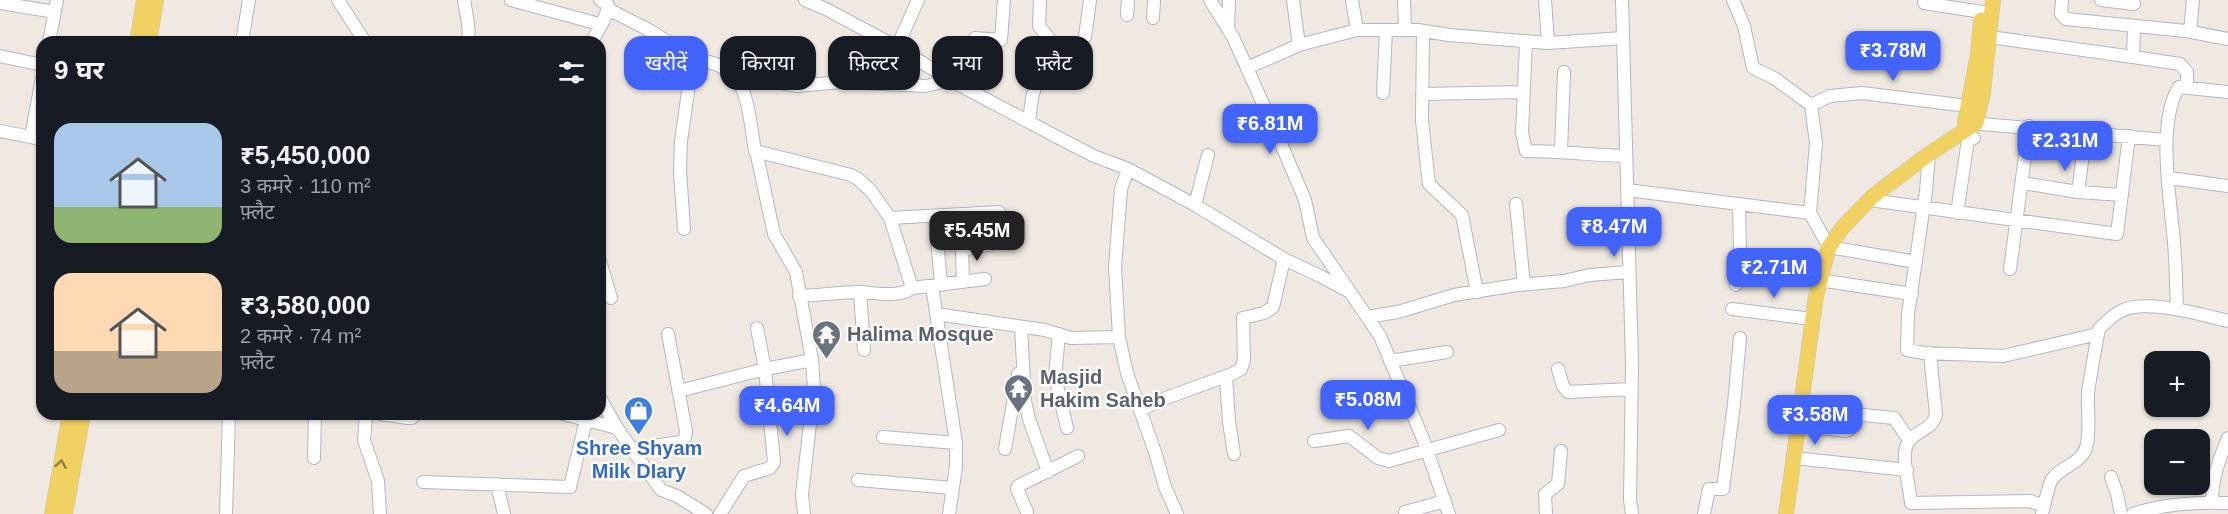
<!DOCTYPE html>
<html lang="hi">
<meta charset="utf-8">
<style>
:root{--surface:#171b24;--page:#242831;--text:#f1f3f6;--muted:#9ea1a6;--accent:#4264fb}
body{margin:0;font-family:Arial,"Noto Sans Devanagari",sans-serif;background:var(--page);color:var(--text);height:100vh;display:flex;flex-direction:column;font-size:22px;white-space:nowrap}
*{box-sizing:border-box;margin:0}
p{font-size:20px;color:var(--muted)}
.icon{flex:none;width:33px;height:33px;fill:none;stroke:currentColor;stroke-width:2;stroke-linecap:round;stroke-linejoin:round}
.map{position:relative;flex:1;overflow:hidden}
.details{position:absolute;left:36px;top:36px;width:570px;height:384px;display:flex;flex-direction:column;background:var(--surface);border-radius:18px;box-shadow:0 2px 4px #0004}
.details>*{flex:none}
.top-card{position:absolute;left:624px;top:36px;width:570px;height:54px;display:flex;gap:12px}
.fabs{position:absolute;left:2144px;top:351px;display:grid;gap:12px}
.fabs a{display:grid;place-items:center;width:66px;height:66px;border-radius:12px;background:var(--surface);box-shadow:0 2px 4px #0004;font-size:30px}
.price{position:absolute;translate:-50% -51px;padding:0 14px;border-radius:12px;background:var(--accent);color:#fff;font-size:20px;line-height:39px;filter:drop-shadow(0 2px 3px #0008)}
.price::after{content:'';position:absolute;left:50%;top:36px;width:18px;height:14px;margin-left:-9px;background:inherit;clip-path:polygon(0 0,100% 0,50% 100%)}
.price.active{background:#222;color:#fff}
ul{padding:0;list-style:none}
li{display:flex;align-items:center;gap:18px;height:150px;padding:0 18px}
li span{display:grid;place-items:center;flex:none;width:168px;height:120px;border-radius:18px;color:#555}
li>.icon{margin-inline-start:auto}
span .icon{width:72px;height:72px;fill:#fffc;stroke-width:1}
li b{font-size:26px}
h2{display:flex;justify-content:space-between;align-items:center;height:72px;padding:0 18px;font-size:26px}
.pill{padding:0 21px;border-radius:18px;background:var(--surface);box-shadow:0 2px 4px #0004;font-size:21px;line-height:54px}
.pill.active{background:var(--accent);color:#fff}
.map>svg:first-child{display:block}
</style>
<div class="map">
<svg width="2228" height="514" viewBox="0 0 2228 514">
<rect width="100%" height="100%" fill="#efe9e1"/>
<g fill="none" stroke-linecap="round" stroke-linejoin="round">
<defs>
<path id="minor" d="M338,0L365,42
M464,0L468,23L469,42
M511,0L599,24
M805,0L826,9L897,47L950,80L1059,138L1094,156L1128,169L1195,205L1284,259L1320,276L1350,292L1380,336L1423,439L1449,514
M1210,0L1233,37L1279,139L1305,200L1313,238L1348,289
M1293,0L1299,45
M1352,0L1357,30
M1404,0L1405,30
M1545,0L1548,43
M1622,0L1632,363L1630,500L1632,514
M1733,0L1744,26L1753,68L1774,78L1811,105L1816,143L1810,213L1829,247L1916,262
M2062,0L2061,14L2066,19L2186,31L2228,39
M2101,0L2134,4
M0,3L55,12
M1924,3L1982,12
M608,9L647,29L693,57L681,141L680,171L684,229
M1127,15L1128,0
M1153,18L1154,0
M2134,26L2133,57L2180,64L2187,72V88
M1228,29L1229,0
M1423,31L1422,121L1429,184L1462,215L1477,292
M2190,32L2193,0
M1085,37L1090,0
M1990,37L2133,57
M975,38L1001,40L1004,0
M49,42L57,0
M242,42L249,0
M592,42C598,29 607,19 608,5L600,0
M1526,42L1522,133L1526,151C1560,151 1593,155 1626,156
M897,47L918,0
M0,56L42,65
M693,57C706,61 721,64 732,74C749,88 751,130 755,151L851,175L858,179L871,191L890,218L912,288
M1247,68L1299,45L1357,30H1418L1449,35L1548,43L1623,38
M733,75L797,86L841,82L926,86L950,80
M42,78L31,137L42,140
M1383,93L1386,30
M1422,94L1523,92
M1811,105L1830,96L1862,93L1976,107
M1029,121L1032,98L1039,73L1047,66L1050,53V40L1039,26L1040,0
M1970,123L2166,140
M0,131L31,137
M756,151L774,234L796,272L812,360L814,389L802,494L804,514
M1561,151L1564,72
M1929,154L1926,191L1908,314L1907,350L1924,353L2003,356L2098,334
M1128,169L1121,189L1115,267L1119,337L1127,373L1155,452L1165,487L1177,514
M2169,178L2228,186
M2023,183L2078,192L2086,132
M1627,190L1810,213
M2078,192L2122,195
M1870,200L2117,234L2129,136
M1516,204L1524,285
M1195,205L1208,155
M1957,213L1968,140L1974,138
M935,216L941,285
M890,218L999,212
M600,261L611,298
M2010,269L2029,126
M1819,280L1912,294
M963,282L962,250L992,244
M1736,285L1740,252L1739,205
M932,286L956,443V467L949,514
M860,292L864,350
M799,296C820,295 841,292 861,292C876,293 899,298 912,288L985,279
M1732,309L1812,319
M2177,309C2176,287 2176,265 2174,243C2171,202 2156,123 2179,87L2228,92
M936,314L1045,330L1071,338L1119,337
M1367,317L1398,312L1454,295L1517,285L1564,281L1589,275L1629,272
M1021,327L1025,401L1029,419L1048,472
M1059,334L1055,377L1067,428
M1930,353L1936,415C1932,430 1917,430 1909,441C1899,453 1910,487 1911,503L2030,501L2044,506
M1390,361L1447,352
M1558,369L1563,386L1568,392L1631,389
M1226,377L1229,422L1234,454
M679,391L765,369L812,360
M600,398L617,428L661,490L677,496L706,514
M1140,410L1166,398L1232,374L1241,369L1244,360L1243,318L1264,313L1273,307L1284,259
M366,414L364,440L378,481L380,514
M380,414L408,418H412L415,414
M563,414L617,428
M1798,425L1846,431L1850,429L1853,414L1894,418L1909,440
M883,437L956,443
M1314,441L1349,436L1378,458L1389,461L1499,430
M632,449L681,442L685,438L686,431L668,334
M1005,449L1018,374
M314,458L315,414
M1794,458L1907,470
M2111,477L2117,494L2121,514
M858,480L953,488
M423,482L570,487L586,420
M497,484L504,514
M2212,502C2212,479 2219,459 2228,438
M1027,512L1017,489L1018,486L1078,456
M1405,512L1445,501
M226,514L229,414
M720,514L744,476L770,468L774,462L765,369L757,328
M1546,514L1545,494L1558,484L1561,451
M1704,514L1709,489H1723L1734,404L1740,338
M2042,514C2044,506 2049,483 2052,479C2062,466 2080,464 2086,448C2091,430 2087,411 2088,393C2091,372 2095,350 2099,329C2106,322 2113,315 2121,311C2145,298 2202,315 2228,321
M2133,514C2162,504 2197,502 2228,503"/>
<path id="major" d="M137,42L144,0
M149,42L156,0
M1966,130L1965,122L1978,54L1981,20
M52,514L70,414
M65,514L83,414
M1786,514L1816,296L1829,247L1842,228L1873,196L1929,154L1976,123L1983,93L1993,0"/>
</defs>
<use href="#minor" stroke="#b4b7c1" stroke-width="14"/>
<use href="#major" stroke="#c9c9c9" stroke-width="16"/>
<use href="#minor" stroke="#fff" stroke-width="12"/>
<use href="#major" stroke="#f2d163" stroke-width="15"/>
</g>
<defs><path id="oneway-chevron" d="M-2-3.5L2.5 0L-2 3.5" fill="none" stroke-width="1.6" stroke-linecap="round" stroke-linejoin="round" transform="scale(1.5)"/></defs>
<use stroke="#908048" href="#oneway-chevron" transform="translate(61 464) rotate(-80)"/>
<defs>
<symbol id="temple-pin" viewBox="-11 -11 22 30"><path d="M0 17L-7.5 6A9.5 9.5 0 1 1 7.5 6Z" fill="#6b7280" stroke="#fff"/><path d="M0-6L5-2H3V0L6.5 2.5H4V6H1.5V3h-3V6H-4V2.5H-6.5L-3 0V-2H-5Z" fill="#fff"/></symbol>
<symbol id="shop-pin" viewBox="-11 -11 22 30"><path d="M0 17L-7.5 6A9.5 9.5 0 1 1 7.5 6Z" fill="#3f7fe0" stroke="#fff"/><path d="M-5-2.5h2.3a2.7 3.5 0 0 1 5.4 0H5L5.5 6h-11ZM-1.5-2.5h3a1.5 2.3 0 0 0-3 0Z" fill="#fff"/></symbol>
</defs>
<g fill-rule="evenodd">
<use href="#temple-pin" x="810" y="318" width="33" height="45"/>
<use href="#temple-pin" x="1002" y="372" width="33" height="45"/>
<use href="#shop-pin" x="622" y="394" width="33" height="45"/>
</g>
<g text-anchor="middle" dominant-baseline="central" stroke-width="4.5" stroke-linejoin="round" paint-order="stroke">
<g font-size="20" font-weight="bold" fill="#5b616d" stroke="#fff" text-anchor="start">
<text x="847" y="334">Halima Mosque</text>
<text x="1040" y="377">Masjid<tspan x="1040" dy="23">Hakim Saheb</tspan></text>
</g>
<g font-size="20" font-weight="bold" fill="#366cbe" stroke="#fff">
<text x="639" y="448">Shree Shyam<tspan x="639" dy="23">Milk DIary</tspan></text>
</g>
</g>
</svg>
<div class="fabs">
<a>+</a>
<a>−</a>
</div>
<b class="price" style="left:1893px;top:82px">₹3.78M</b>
<b class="price" style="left:1270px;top:155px">₹6.81M</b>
<b class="price" style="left:2065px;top:172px">₹2.31M</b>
<b class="price" style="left:1614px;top:258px">₹8.47M</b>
<b class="price active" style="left:977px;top:262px">₹5.45M</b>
<b class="price" style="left:1774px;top:299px">₹2.71M</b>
<b class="price" style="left:1368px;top:431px">₹5.08M</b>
<b class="price" style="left:787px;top:437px">₹4.64M</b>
<b class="price" style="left:1815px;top:446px">₹3.58M</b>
<div class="top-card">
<a class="pill active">खरीदें</a>
<a class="pill">किराया</a>
<a class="pill">फ़िल्टर</a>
<a class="pill">नया</a>
<a class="pill">फ़्लैट</a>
</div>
<section class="details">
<h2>9 घर<svg class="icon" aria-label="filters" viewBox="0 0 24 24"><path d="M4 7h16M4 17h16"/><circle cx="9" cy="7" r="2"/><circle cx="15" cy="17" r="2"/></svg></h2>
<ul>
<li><span style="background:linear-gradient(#a9c7e8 70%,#8fb573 0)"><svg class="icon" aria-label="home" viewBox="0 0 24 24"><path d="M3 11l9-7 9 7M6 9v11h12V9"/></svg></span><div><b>₹5,450,000</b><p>3 कमरे · 110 m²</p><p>फ़्लैट</p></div></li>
<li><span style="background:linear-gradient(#ffd9b3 65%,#b9a48a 0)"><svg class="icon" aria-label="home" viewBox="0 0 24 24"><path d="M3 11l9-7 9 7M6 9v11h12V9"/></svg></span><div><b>₹3,580,000</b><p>2 कमरे · 74 m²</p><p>फ़्लैट</p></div></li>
</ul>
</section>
</div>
